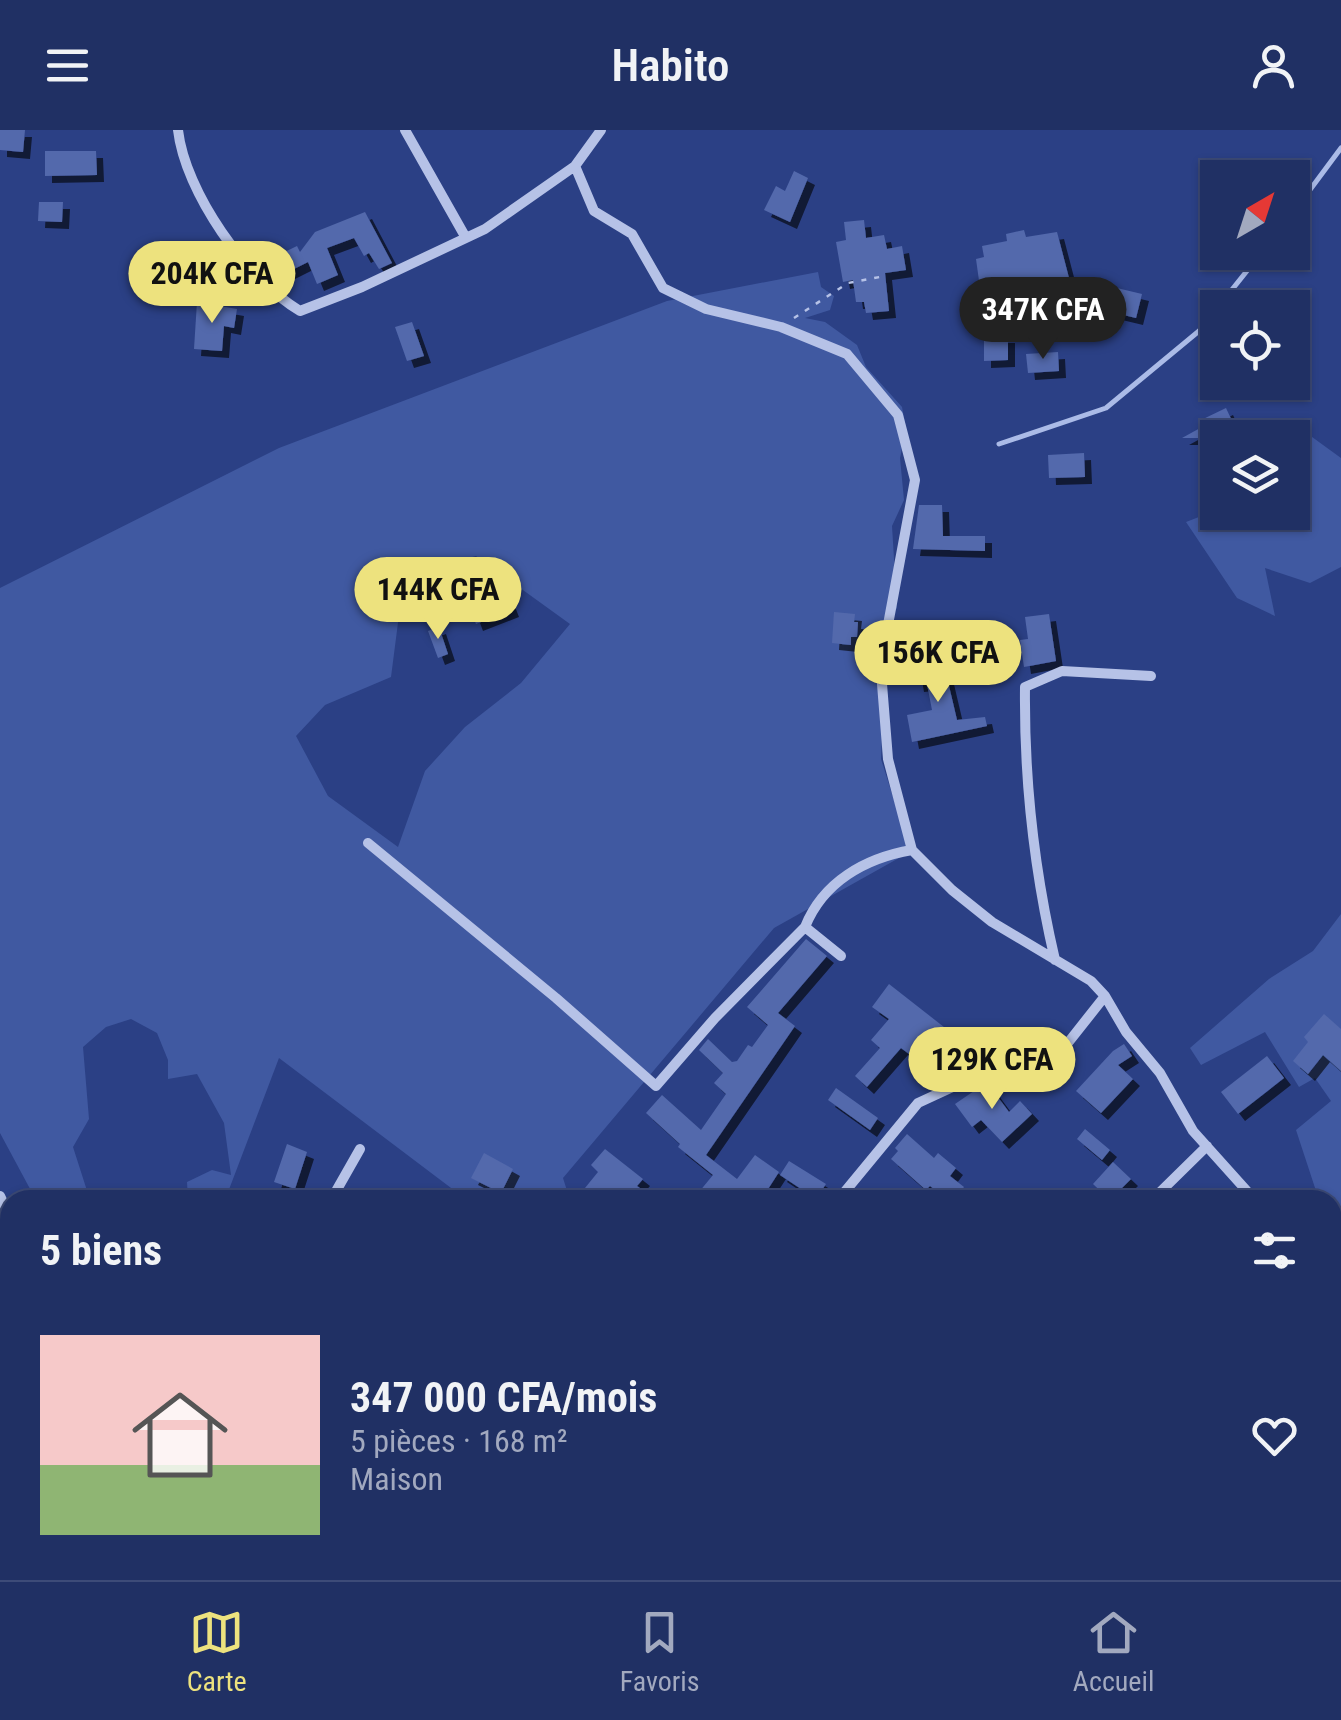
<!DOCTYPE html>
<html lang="fr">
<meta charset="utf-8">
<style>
:root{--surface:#203064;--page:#2d3c6d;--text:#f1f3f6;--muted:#a2a9bf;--line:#3d4b78;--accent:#ede27e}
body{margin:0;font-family:"Roboto Condensed",sans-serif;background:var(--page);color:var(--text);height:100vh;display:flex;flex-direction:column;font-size:38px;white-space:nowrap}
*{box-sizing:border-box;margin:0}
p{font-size:32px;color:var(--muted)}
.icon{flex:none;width:55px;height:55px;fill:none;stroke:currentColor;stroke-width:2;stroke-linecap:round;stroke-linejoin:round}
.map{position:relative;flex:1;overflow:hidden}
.sheet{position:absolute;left:0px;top:1060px;width:1342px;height:390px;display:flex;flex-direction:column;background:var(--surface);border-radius:30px 30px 0 0;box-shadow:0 2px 8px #0004,0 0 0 2px var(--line)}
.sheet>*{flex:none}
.needle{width:65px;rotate:39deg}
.fabs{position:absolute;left:1200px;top:30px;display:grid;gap:20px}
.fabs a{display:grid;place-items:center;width:110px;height:110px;border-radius:0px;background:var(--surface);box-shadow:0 2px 8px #0004,0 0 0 2px var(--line);font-size:50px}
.price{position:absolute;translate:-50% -85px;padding:0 22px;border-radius:35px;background:var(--accent);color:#111;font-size:32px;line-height:65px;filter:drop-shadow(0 2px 5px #0008)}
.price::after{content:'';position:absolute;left:50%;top:60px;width:30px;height:22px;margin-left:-15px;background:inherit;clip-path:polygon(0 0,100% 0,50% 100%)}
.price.active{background:#222;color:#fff}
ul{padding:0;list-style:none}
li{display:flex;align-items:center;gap:30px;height:250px;padding:0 40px}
li span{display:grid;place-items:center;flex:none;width:280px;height:200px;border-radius:0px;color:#555}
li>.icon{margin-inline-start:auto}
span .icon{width:120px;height:120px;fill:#fffc;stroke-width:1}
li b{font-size:42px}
h2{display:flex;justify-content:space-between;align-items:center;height:120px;padding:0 40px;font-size:42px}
header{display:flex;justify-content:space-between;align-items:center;height:130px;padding:0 40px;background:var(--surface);font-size:45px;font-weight:600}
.menu{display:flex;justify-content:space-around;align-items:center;height:140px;border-top:2px solid var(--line);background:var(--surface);font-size:28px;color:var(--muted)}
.menu a{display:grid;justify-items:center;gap:5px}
.menu .active{color:var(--accent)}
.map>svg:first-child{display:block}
</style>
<header><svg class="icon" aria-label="menu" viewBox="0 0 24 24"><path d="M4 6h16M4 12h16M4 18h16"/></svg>Habito<svg class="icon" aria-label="person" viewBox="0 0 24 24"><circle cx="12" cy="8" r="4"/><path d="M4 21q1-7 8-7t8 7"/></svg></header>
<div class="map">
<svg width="1341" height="1450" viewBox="0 0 1341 1450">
<defs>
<filter id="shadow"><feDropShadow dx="7" dy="7" stdDeviation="0" flood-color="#0009"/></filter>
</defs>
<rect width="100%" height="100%" fill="#2b4085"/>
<path fill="#4059a1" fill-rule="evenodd" d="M818,142L821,157L834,166L830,180L805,188L825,192L857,215L866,237L902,277L906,298L900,328L904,370L892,396L897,478L881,499L884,553L881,629L900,689L915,719L774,798L563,1048L570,1070H492L459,1064L279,928L225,1070H188L187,1052L212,1040L231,1045L224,993L197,944L168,949V930L157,903L131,889L106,897L83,917L89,989L73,1017L90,1070H36L0,1003V458L279,318L667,171ZM476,426L570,494L521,553L465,597L425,641L398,717L328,666L296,606L325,575L391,547L404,446Z
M1301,299L1341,328V437L1310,453L1265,438L1275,486L1237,468L1186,392L1217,380L1218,382H1292L1293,352L1296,350Z
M1341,784V1076H1333L1332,1070H1319L1296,1000L1331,971L1315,948L1299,957L1265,902L1201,935L1190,918L1269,849L1313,821Z
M100,1440H220V1450H86Z"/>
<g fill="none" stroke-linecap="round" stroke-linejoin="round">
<path stroke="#abbbe7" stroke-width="5" d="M1292,84L1341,18
M999,314L1106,278L1199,201L1262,122"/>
</g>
<path fill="#5369ac" filter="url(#shadow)" d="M0,0H25L23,22L0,20Z
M45,21H96L97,45L45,46Z
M794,41L808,48L790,92L764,80L776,56L785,61Z
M39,72H63L62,92L38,91Z
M365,82L392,133L379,139L369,123L364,126L354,108L327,118L338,145L317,154L308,132L274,149L267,143L262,133L297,116L300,122L315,102Z
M864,90L866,108L884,105L887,119L902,116L906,140L885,143L889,181L866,183L864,172H856L853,150L843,152L836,112L846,110L844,92Z
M1024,100L1026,107L1057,102L1074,167L1061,170L1060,184L1042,183L1045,153L981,165L976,129L984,127L982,116L1007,111L1006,104Z
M1096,153L1142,164L1136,188L1090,177Z
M197,172L237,179L234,198L224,196L222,221L194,219Z
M412,192L424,226L407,231L395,197Z
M984,206H1008V230L984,231Z
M1058,222L1059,241L1028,243L1026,224Z
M1226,278L1240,308H1182L1202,297L1199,291Z
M1084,323L1085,347L1049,348L1048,325Z
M919,375H942L943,406H985V421L913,419Z
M503,457L512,480L476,494L467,470Z
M834,482L855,484L854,492H858L857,507H851V515L832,513Z
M1049,484L1056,531L1024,537L1020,510L1028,509L1025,487Z
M439,497L448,524L438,528L428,501Z
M942,526L957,590L985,587L987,596L912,612L907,585L932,580L927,554L917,555L913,531Z
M806,809L827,826L778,883L795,896L706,1025L737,1049L755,1025L779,1042L761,1070H710L699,1062L713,1045L678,1017L680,1014L646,983L662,965L701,1000L726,964L714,953L723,943L699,920L708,909L732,932L737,931L748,915L752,917L768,895L747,877Z
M889,854L958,908L936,941L911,921L909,924L901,918L867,957L855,946L880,918L871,910L889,889L872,877Z
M1324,884L1341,899V941L1323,925L1308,944L1293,931L1308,912L1304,907Z
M1124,914L1132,926L1118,935L1133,949L1101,983L1076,961L1113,921Z
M1267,926L1284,948L1238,984L1221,962Z
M986,951L1009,982L1020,971L1032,984L1002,1012L981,990L972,997L955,974L974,961L972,958Z
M836,958L878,988L870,1000L828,970Z
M1085,999L1110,1020L1102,1030L1077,1009Z
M907,1004L934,1028L938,1023L956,1038L950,1046L964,1057L954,1070H948L930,1056L926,1060L891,1029L898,1021L895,1018Z
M287,1014L307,1022L295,1059L274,1052Z
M605,1019L643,1049L637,1056L657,1070H601L585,1058L598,1042L591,1035Z
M484,1023L513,1039L501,1063L471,1048Z
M789,1031L826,1054L816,1069L780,1045Z
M1113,1032L1131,1049L1110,1070L1093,1054Z"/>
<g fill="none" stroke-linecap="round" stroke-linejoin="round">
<path stroke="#b6c2e7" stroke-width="2.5" stroke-dasharray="5 8" stroke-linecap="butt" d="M794,188L848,153L885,146"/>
<path stroke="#b6c2e7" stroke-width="10" d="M178,0C185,62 247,150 300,181L362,157L485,99L575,36
M405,0L466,108
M601,0L575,36L594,81L632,104L663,158L706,179L781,197L847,224L898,285L915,350L887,500L882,554L888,629L912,720L952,760L992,792L1091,851L1105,866L1126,902L1160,943L1193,1001L1255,1070
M368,713L556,868L656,956L715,888L805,797
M841,826L805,797C823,752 865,728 912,720
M1055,830C1034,740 1024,650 1025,557L1062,541L1151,546
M0,1066L10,1087
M331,1070L360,1019
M838,1070L918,973L985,942L1031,946L1056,928L1105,866
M1152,1070L1207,1016
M1332,1093L1341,1088
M1332,1163L1341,1175
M0,1248L10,1251
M1332,1261L1341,1259
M168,1440L216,1450
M278,1440V1450
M581,1440L597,1450
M57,1450L75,1440
M617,1450L623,1440
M1174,1450L1182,1440
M1336,1450L1341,1442"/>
</g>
</svg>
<div class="fabs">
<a><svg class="needle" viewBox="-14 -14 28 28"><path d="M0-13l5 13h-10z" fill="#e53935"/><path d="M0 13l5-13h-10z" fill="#a2a9bf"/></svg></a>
<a><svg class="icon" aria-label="locate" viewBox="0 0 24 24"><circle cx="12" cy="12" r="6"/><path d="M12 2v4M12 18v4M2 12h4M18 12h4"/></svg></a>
<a><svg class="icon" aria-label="layers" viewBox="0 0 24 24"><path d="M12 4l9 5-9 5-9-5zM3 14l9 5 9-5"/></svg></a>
</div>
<b class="price" style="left:212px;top:196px">204K CFA</b>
<b class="price active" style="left:1043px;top:232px">347K CFA</b>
<b class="price" style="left:438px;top:512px">144K CFA</b>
<b class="price" style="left:938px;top:575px">156K CFA</b>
<b class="price" style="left:992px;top:982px">129K CFA</b>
<section class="sheet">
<h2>5 biens<svg class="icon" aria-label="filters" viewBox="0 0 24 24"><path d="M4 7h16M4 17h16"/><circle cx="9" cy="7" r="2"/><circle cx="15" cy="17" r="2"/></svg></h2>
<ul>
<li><span style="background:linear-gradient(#f6c9c9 65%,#8fb573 0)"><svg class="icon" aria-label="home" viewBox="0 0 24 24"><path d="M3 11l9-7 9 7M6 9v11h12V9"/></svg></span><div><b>347 000 CFA/mois</b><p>5 pièces · 168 m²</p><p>Maison</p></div><svg class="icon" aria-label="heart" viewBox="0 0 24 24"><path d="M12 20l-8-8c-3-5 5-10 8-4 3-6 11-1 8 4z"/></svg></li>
</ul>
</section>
</div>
<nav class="menu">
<a class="active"><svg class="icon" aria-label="map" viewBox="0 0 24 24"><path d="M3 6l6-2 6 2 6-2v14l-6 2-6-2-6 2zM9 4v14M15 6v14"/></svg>Carte</a>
<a><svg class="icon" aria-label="saved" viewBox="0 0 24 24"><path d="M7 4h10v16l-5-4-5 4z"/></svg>Favoris</a>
<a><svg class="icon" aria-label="home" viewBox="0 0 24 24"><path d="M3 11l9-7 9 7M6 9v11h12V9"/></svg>Accueil</a>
</nav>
